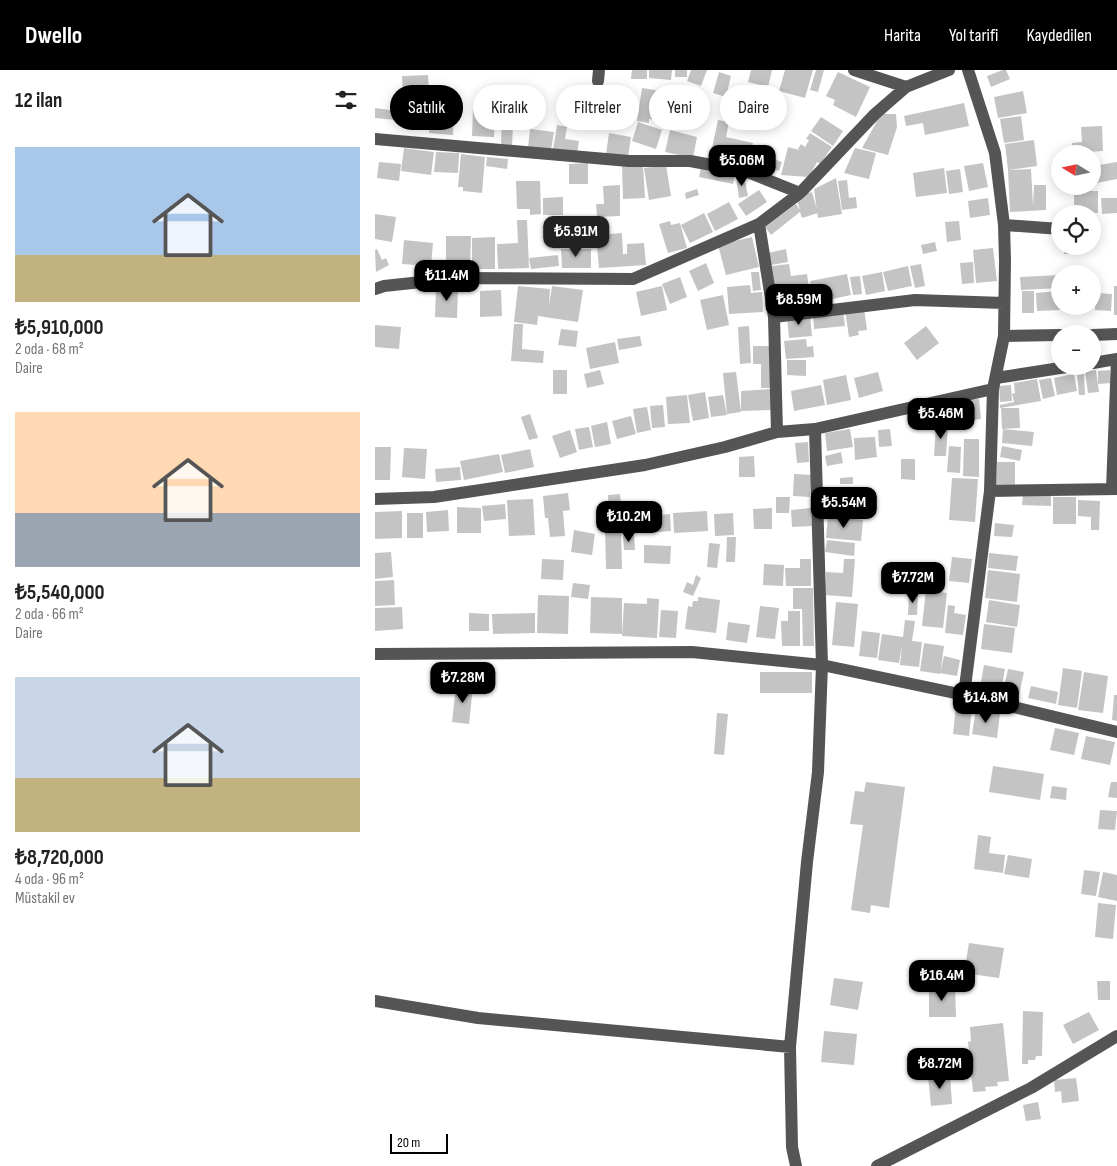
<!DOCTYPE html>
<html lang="tr">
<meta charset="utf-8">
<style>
:root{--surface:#fff;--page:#f2f2f2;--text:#222;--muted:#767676;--accent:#000}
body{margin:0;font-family:"Sofia Sans Condensed",sans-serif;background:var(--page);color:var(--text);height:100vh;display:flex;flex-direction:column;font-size:19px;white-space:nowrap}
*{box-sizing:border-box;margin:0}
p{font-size:16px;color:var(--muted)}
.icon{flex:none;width:28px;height:28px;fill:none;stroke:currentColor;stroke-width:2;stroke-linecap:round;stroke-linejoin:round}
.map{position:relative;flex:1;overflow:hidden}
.side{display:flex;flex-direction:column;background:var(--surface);width:375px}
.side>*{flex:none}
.top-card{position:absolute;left:15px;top:15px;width:475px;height:45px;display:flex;gap:10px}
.needle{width:32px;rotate:280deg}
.buttons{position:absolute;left:676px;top:75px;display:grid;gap:10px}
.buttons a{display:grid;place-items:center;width:50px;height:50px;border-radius:50%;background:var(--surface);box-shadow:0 2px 12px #0003;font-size:25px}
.scale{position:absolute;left:15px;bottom:12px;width:58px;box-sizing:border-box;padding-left:5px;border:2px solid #000;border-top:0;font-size:14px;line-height:18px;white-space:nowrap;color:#000;-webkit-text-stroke:4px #fff;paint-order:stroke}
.price{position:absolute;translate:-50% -42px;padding:0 11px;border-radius:10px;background:var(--accent);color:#fff;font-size:16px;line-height:32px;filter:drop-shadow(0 1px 2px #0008)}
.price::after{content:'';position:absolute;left:50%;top:30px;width:15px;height:11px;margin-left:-8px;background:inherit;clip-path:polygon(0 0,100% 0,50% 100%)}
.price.selected{background:#222;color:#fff}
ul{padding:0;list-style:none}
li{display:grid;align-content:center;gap:10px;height:265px;padding:0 15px}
li span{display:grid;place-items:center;height:155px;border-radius:0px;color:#555}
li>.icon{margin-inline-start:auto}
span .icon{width:90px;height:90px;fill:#fffc;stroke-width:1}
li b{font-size:21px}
h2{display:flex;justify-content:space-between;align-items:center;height:60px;padding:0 15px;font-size:21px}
.pill{padding:0 18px;border-radius:22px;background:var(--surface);box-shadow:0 2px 12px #0003;font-size:18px;line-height:45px}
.pill.selected{background:var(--accent);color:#fff}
header{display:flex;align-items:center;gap:30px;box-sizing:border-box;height:70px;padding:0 25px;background:var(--accent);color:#fff}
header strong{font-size:24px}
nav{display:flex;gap:28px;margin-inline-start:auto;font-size:18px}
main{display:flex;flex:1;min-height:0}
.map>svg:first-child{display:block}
</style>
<header>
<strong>Dwello</strong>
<nav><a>Harita</a><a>Yol tarifi</a><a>Kaydedilen</a></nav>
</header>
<main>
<section class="side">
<h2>12 ilan<svg class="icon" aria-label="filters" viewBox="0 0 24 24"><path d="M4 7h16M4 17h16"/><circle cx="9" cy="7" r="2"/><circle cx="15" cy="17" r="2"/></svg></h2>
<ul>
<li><span style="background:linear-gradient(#a9c7e8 70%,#c2b280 0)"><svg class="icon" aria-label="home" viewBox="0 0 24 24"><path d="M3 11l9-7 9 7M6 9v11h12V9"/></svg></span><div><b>₺5,910,000</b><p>2 oda · 68 m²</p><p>Daire</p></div></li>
<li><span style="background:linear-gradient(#ffd9b3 65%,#9aa5b1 0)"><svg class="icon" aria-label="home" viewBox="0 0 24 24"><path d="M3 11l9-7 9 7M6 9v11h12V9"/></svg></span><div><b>₺5,540,000</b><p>2 oda · 66 m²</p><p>Daire</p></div></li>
<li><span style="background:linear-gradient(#c9d6e8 65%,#c2b280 0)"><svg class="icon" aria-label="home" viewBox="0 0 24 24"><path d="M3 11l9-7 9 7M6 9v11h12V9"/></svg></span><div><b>₺8,720,000</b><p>4 oda · 96 m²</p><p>Müstakil ev</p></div></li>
</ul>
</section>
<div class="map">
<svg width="742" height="1096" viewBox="0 0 742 1096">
<rect width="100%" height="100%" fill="#fff"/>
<path fill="#c4c4c4" d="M257,0H272V9H256Z
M274,0H297L296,10L274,8Z
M300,0H312V7H300Z
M316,0H332L326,16L312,11Z
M376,0H397L393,17L373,12Z
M410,0H438L430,28L404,21Z
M441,0H449L443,22L435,20Z
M628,0H631L635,9L616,17L612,6Z
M344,2L356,6L351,27L338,23Z
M463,2L495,17L481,47L458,35L460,30L451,26Z
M53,5L54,23L28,24L27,6Z
M128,18L159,19V39H128Z
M267,18L292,22L288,51L274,49V53L262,51Z
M294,21L308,23L304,53L289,50Z
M648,21L652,43L623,48L619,27Z
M193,23H215L214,42H193Z
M216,23L242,24L241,42L216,41Z
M589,33L594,56L550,65L548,53L531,56L529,46Z
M56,34L79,35L78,65L54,63Z
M0,38L22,41L21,50L0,48Z
M98,39L120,40L119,67L97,66Z
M127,41L156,42V55L138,54L137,77L126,76Z
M506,44H521L522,57L513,85L487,78Z
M646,46L649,70L629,73L625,49Z
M446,47L468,61L458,76L436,61Z
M343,50L354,52L351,67L378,73L374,91L336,83Z
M263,52L287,60L281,79L257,71Z
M182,55L192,57L190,69L204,71L202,84L178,80Z
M727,56L728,81L697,83V73L707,72L706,57Z
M155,59L179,62L176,80L153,78Z
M295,60L322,67L318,88L290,82Z
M234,63L256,67L253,87L231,84Z
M435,63L457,77L445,94L442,92L434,107L406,105L413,77L424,80L423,79L426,74L430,77L434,70L431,69Z
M659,70L662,96L633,100L630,74Z
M29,78L59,82L56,105L26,101Z
M480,78L501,83L494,109L469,103Z
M61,82L84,83L83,103L59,102Z
M380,83L407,92L404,101L377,92Z
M86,84L110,87L107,123L88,121V117H83Z
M112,87L133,89L132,99L111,96Z
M4,92L26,94L24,111L2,108Z
M742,92V109L722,113L718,96Z
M213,93V114H194V94Z
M608,93L613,117L594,121L589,96Z
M268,95L270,128L248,129L247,96Z
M291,95L296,126L274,130L269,98Z
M326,97L360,104L358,114L324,107Z
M569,98L572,123L541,127L538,103Z
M585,99L588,122L574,124L571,101Z
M656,99L658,136L659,115H671V140L635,142L633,100Z
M369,106L373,126L364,128L361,107Z
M461,108L467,144L443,148L439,119Z
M472,110L474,128L481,127L482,138L467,140L463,111Z
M141,111H165L166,144L155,145V139H142Z
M245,115V146L222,147L221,134H229L228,116Z
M322,119L324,125L311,129L310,123Z
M384,120L392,132L371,146L363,134Z
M699,121H723V143H699Z
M437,122L443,143L427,148L425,142L396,165L390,157L421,134L425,140L422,130L431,127L430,124Z
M188,127V145H168V128Z
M613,128L615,145L595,148L593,131Z
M726,128H742V143L727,144Z
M354,132L363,149L340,161L332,144Z
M329,143L338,162L315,173L306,155Z
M0,144L21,147L17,172L0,169Z
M142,150H152L154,198L123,199L122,174L143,173Z
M295,151L296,155L305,153L312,178L293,183L284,154Z
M584,151L586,170L572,172L570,152Z
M247,163L248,184H252V174L269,173L271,195L224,198L221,165Z
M71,166H96L95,199H71Z
M120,167V199H97V168Z
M377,167L384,197L351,205L343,175Z
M29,170L58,173L56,196L27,194Z
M560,172L562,181L548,184L546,175Z
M689,176H699L698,184H689Z
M618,178L622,211L601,213L598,180Z
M2,179L7,190L11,188L14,195L1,202L0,180Z
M186,179H216V198H187Z
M411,179L413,192L396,195L393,183Z
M183,185L184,196L156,199L154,188Z
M598,192L599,213L587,214L585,193Z
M331,193L339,213L323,221L314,201Z
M414,194L416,206L432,204L436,231L403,236L397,196Z
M546,194L550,216L540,218L535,196Z
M533,196L537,216L513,221L508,202Z
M376,202H384L386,220L378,221Z
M507,202L510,221L491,225L487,206Z
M472,204L476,225L439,233L435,211Z
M685,205V218L646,220L645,207Z
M485,206L487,224L478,225L475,207Z
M305,207L312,227L295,234L287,214Z
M375,215L376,223L387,222L388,242L354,244L352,217Z
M143,216L175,219L174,236L177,216L208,220L203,252L163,246L162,255L139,252Z
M287,216L292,240L266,246L261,222Z
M739,216H742V245H739Z
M61,217L83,218L82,248L60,247Z
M126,220L127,246L105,247V221Z
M647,221H659V243H647Z
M683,221L685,240L662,241L661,223Z
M721,223L737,224L736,241L720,240Z
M348,225L354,255L332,260L325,230Z
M489,238L492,260L483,261L484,265L474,267L470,240Z
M468,240L470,256L439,259L438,243Z
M435,245L437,266L414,268L412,247Z
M139,254H148L147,279L169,281L168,293L136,291Z
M0,255L26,257L24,279L0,277Z
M374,256L376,293L365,294L363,257Z
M551,256L564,273L542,290L529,273Z
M186,259L203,261L201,277L183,275Z
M265,266L267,276L244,280L242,269Z
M431,269L432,277L438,276L439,287L411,289L409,271Z
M240,272L244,293L215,299L211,278Z
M378,276H395V318H386V294H378Z
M412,290H431V306L412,305Z
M178,300H192V324H178Z
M225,300L229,314L212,318L209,304Z
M721,300L724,322L713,323L710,302Z
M735,300L736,313L723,314V301Z
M361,302L366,342L352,344L348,303Z
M503,302L508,321L484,328L479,308Z
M699,304L702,321L682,325L679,308Z
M702,304H709L710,325H704Z
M471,305L476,330L452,335L448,310Z
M676,308L680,326L668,329L664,310Z
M662,309L666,331L625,338V335L639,332L637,324L640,323L639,313Z
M446,315L450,335L419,341L416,321Z
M636,315L637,331L625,332L624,316Z
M396,319L397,340L366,341V321Z
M330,322L334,348L318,351L313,325Z
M312,325L315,353L293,354L291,327Z
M348,325L352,345L336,347L333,327Z
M604,329L606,349L592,351L589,330Z
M587,331L589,351L584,352L581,332Z
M288,335L290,357L277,358L275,336Z
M272,337L276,360L262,363L258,339Z
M626,338H644L645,358L627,359Z
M155,344L163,368L154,370L146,347Z
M256,346L261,364L242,369L237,351Z
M232,352L236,374L220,377L216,356Z
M561,355H573L571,386H559Z
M214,357L218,377L204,380L200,359Z
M475,359L478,377L452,381L450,363Z
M515,359L517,376L504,377L503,360Z
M628,359L659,362L657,376L627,373Z
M195,360L202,382L185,388L177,366Z
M500,367L502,387L480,390L479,368Z
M589,369H604V407L588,406Z
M433,372L434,392L422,393L420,373Z
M574,376L586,377L585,403L572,402Z
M627,376L647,380L645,391L625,387Z
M0,377H16L15,410H0Z
M29,378L52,379L50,409L27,407Z
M155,379L159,397L130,403L126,385Z
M466,382L468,393L452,396L450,386Z
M124,384L128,402L89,410L85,391Z
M379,386L380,407H364V387Z
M526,389H540V410L526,409Z
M622,392H640V416L621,415Z
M85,397L86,410L61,412L60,399Z
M419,404L437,405L435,427L418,426Z
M478,407V414H465V408Z
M577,408L603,409L600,452L574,450Z
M451,417L474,419L473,429L451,427Z
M193,423L195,440L188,441L190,466L175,467L173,448H170L168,426Z
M245,424L247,443L234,444L233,425Z
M648,425L676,426V436L647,435Z
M401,427H415L414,443H401Z
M678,427H701V454H678Z
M158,429L160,465L134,466L132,430Z
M703,430L725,431L724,460H716V447L703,446Z
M130,434L131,449L109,451L107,436Z
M82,437L106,438V463H82Z
M397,438V459H379L378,439Z
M436,438L437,456L417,457L416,440Z
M73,440L74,461L52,462L51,442Z
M27,441V468L0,469V442Z
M332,441L333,461L299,463L298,443Z
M32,443H48V468H32Z
M358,443L359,465L340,466L339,444Z
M295,444L296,461L270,463L269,446Z
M453,446L488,450L486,471L451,468Z
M620,453L639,455L637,467L619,466Z
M230,459H246L247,499H231Z
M199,460L220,464L217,485L196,482Z
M259,465L260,480H249L248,466Z
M352,467H361L360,492H351Z
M452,470L480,473L479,486L450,482Z
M334,473L345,474L342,498L332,497Z
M269,475L296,476L295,494L269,493Z
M16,482L18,507L0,509V483Z
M614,483L643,486L641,501L613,498Z
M577,487L597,489L594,513L574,511Z
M167,489L189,490L188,510L166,509Z
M425,489H436V516H411L410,498H425Z
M469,489H480L477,527L450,525L451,502L468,503Z
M389,494L409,495L408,516L388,515Z
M613,500L645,504L642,532L610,528Z
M321,505L326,508L318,526L308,522L312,512L318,515Z
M19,510L20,535L0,536V511Z
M198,513L215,515L213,529L196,527Z
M418,518H438L439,576H428L427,539H418Z
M551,520L572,523L568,558L547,556Z
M534,523H543L542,545H533Z
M163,525L194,526L193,564L162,563Z
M216,527L247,528V564L215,563Z
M323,527L345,530L341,563L310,559L313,536L317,537L318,531H323Z
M272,528L284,529L282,568L247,566L249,533L272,534Z
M614,530L645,535L642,557L611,552Z
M461,532L483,534L479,577L457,575Z
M573,535L580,536L579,543L591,545L588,565L570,563Z
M385,536L404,538L400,569L381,567Z
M27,537L28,559L0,561V538Z
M286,540L303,541L301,568L284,567Z
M413,541H425V576H407L406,551H413Z
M94,543L114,544V561H94Z
M160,543V563L118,564L117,544Z
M530,550L540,551L537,571L547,572L544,597L525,595L527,575L524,593L503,590L507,564L528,567Z
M353,552L375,555L372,573L351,570Z
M609,554L640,558L637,583L606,579Z
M487,561L505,563L502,588L484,586Z
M549,573L569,576L565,604L545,601Z
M569,586L585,590L582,606L565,603Z
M609,595L630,599L626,621L605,617Z
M688,598L707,601L702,638L683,635Z
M633,599L649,602L644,625L628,622Z
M385,602H437V623H385Z
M709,602L733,606L728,643L703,640Z
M81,615L98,616L94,654L77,652Z
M656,616L683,622L681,634L653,628Z
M739,625H742V651L737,650Z
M581,636L597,637L594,666L578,664Z
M601,639L625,643L622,668L597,664Z
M342,643L353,644L349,685L339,684Z
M680,658L704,663L699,685L675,680Z
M711,666L740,672L735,695L706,689Z
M618,696L669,704L665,730L614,722Z
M491,712L530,717L514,838L496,835L495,843L476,840L488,755L475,754L480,721L489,722Z
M736,712H742V728L733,727Z
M677,716L692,718L691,730L675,728Z
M725,740L742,741L740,760L723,759Z
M603,765L616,767L614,783L630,785L628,803L599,799Z
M633,785L657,789L654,808L629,804Z
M709,800L725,802L721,826L706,824Z
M728,802L742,805V831L723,827Z
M723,833L741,835L738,869L720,867Z
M594,873L629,878L624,908L589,903Z
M459,908L488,912L483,940L455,935Z
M722,911H735V930H723Z
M580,917L581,947H554V918Z
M648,941L668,942L667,986H661L660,990H653V994H647Z
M714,942L724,960L698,974L688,955Z
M628,953L634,1011L622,1012L623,1016L610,1017L611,1021L598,1022L593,972L596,971L595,957Z
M449,961L482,964L479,995L446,992Z
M575,1004L577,1034L556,1036L553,1006Z
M701,1008L704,1031L687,1033L686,1021L680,1022L679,1010Z
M663,1032L666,1049L651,1051L648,1035Z"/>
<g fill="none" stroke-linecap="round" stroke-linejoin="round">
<path stroke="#555" stroke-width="12" d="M479,0L531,17
M223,11L224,0
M0,69L254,91H315L370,101L425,123
M384,154L399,247L402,362
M629,155L685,159
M0,219L9,216L84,208L258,209L384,154L425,123L500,44L531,17L574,0
M399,247L540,230L629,233
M718,265L742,264
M629,266L685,265
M718,293L742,289
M621,308L698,296
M737,419L742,289
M615,421L742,419
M0,429L59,427L270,395L350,377L402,362L440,359L618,319
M0,584L317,582L447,595L589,625L742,662
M589,625L615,421L618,319L629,266L630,190L629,155L620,83L593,0
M0,931L103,948L415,977
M421,1096L417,1077L415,977L432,792L443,702L447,595L440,359
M502,1096L656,1018L742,966"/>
</g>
</svg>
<div class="buttons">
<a><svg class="needle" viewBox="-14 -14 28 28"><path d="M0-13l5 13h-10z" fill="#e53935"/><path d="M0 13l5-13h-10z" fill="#767676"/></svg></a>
<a><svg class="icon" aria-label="locate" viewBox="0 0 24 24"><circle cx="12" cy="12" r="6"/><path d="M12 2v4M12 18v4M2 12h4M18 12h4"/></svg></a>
<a>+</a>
<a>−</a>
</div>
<div class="scale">20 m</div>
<b class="price" style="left:367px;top:117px">₺5.06M</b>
<b class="price selected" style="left:201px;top:188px">₺5.91M</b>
<b class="price" style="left:72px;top:232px">₺11.4M</b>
<b class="price" style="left:424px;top:256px">₺8.59M</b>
<b class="price" style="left:566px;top:370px">₺5.46M</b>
<b class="price" style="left:469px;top:459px">₺5.54M</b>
<b class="price" style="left:254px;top:473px">₺10.2M</b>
<b class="price" style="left:538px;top:534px">₺7.72M</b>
<b class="price" style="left:88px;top:634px">₺7.28M</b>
<b class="price" style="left:611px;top:654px">₺14.8M</b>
<b class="price" style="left:567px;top:932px">₺16.4M</b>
<b class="price" style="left:565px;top:1020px">₺8.72M</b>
<div class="top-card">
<a class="pill selected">Satılık</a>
<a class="pill">Kiralık</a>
<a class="pill">Filtreler</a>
<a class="pill">Yeni</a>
<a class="pill">Daire</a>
</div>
</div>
</main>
